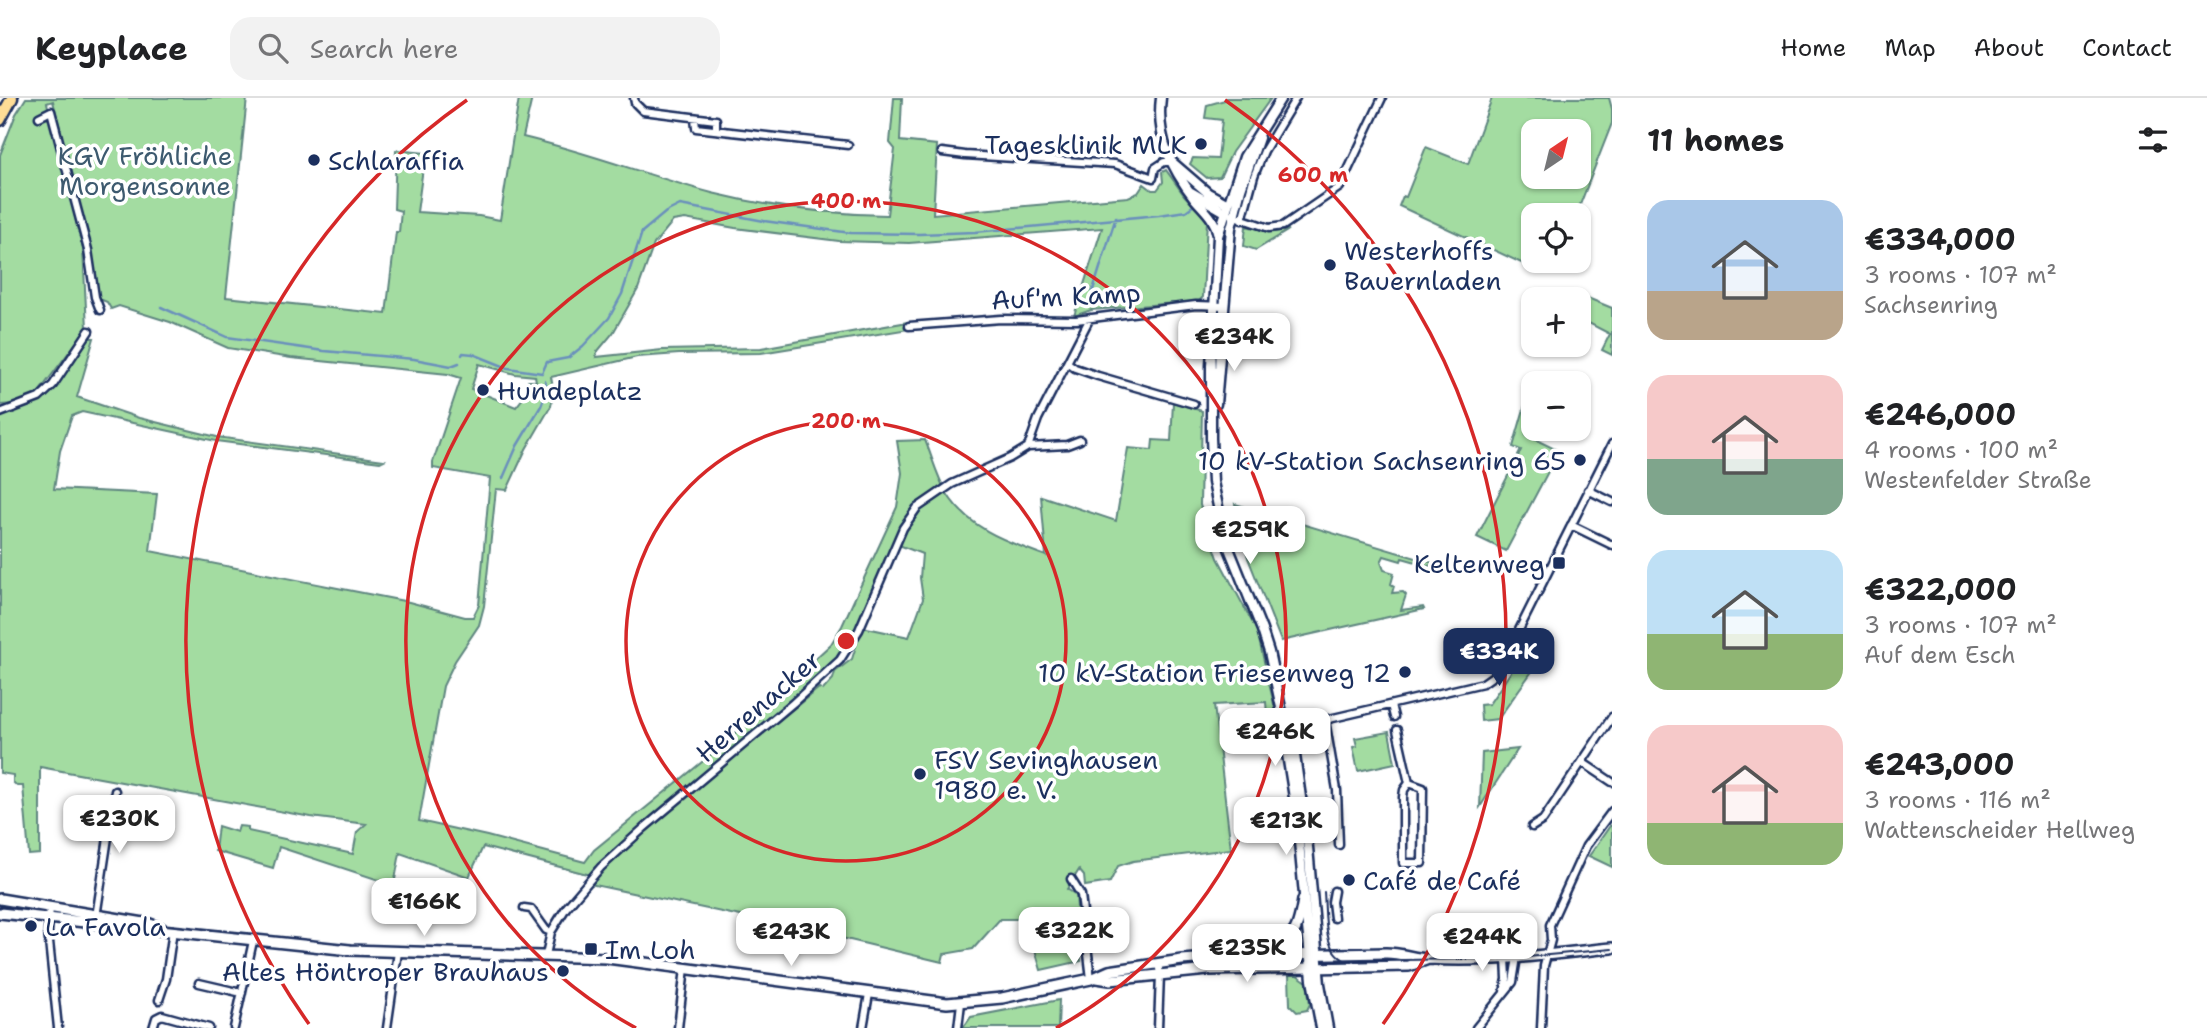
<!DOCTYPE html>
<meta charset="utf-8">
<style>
:root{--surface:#fff;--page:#f2f2f2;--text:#202124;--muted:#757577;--line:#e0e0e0;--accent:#1b2f5e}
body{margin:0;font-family:"Shantell Sans",sans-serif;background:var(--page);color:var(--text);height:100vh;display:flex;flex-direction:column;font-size:26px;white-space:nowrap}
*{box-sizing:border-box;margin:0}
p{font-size:23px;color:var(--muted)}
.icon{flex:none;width:38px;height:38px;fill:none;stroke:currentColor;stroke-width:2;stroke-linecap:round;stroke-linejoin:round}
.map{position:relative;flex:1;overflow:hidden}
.side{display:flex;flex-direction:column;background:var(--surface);width:595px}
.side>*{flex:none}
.needle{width:46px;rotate:35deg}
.fabs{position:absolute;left:1521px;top:21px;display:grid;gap:14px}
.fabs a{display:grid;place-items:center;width:70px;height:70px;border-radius:14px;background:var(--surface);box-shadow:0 2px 5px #0004;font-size:35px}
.price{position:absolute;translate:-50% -60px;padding:0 16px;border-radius:14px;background:#fff;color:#222;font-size:23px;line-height:46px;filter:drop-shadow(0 2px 4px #0008)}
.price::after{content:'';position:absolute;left:50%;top:42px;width:21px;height:16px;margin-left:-10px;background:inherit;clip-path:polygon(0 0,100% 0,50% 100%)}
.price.selected{background:var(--accent);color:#fff}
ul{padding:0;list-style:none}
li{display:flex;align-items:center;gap:21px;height:175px;padding:0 35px}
li span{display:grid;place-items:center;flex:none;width:196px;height:140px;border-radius:21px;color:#555}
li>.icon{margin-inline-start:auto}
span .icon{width:84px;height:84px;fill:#fffc;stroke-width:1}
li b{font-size:30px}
h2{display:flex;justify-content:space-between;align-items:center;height:84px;padding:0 35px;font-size:30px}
header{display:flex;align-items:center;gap:42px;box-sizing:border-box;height:98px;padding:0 35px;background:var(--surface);border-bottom:2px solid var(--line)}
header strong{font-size:33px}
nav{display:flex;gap:38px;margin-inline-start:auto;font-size:24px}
.search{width:490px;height:63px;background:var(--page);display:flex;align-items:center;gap:18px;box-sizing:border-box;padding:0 24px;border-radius:21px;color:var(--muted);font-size:26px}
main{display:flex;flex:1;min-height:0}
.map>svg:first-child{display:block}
</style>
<header>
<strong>Keyplace</strong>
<div class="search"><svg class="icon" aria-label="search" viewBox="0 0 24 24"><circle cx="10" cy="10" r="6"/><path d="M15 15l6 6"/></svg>Search here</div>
<nav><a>Home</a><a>Map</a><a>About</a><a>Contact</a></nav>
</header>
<main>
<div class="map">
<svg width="1612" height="930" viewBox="0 0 1612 930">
<rect width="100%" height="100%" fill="#fff"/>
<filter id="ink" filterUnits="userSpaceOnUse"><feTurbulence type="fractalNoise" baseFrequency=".0143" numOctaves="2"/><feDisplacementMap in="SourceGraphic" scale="14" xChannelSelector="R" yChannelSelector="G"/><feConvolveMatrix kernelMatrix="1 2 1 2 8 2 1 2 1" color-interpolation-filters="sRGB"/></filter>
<g filter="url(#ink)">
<path fill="#a3dca1" stroke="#5f8680" stroke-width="2" fill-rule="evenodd" d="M26,0H247L226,199L386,216L396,134H399L401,113L394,111L396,52L425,55L417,114L479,118L500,122L519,0H532L523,39C587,54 649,78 712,95C768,109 829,116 887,117L895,51L890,45L894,0H902L900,43L937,47L933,116L1128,99L1138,95L1144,86L1152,92H1157L1163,84L1162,74L1166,72L1184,97L1207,122L1203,199L1199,203L1091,212L1074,218L1102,130L909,145L839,143L735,130L685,121L673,123L654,146L638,191L613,235L597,254L596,259L662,252L761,250L908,224L909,231L761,255L679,256L637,259L551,279L554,295L551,308L526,351L507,392L496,391L484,508L479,527L455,563L443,588L419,723L487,738L585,764L594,752L718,651L831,546L842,528L897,409L902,375L897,343L925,342C932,359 937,378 946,394C968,431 1008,444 1046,458L1041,398L1116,423L1128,350L1152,352L1153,342L1171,343L1173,304L1202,313L1200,407L1218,460L1257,533L1276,615L1268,629L1266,604L1214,607L1231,751L1133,763L1118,768L1110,784L1085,788L1084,778L1079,772L1067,791L1076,797L1081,863L1041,872L1028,828L1019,821H1000L973,851L944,856L942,864L825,836L590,786L596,776L654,724L819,590L823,592L833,581L835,574L852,561L862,529L909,539L923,501L920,480L922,456L899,447C877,491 858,538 824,575L598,769H595L591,777L483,749L469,779L400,755L394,787L279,749L273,770L215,753L218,728L237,734L239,728L248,729V733L353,756L357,734L366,726L311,719L40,669V756L29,757L23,688H17L13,684V677L0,675V318L41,302L85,240H94L77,299L139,320L217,339L384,362L380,364L216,343L82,314L72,318L60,353L54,391L157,396L150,453L409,504L465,519H473L479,507L490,380L433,370V364L461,280L448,276L291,260L228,250L170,224L119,208L111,211L107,204L95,199L94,167L53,3L47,5L83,151L87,230L36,298L13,306L0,307V57L16,16ZM479,266L515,276L535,278L536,283H528L523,300L516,309L471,291Z
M1226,0H1271L1232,54L1220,79L1207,80L1190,66L1193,60L1218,61L1222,22L1205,20L1207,7L1225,2Z
M1492,0H1609L1612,11V25L1576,117H1533V163H1549L1543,175L1399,108L1403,98L1406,99L1426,49L1468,66ZM1533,33H1578V79H1533Z
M1246,128L1272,134L1289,132L1256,152L1244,148Z
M1578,196L1612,210V257L1602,252L1610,236L1585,223L1579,235L1578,201H1576Z
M1526,304L1533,308V323L1526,337L1559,353L1506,453L1477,439L1521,352L1513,349Z
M1235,406L1443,468L1441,471L1402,460L1401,463L1384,458L1381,464L1384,472L1394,475L1391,486L1394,488L1392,495L1403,494L1406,497L1401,512L1423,509L1424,511L1281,543L1248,460Z
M1519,562L1533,572L1498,621L1481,623L1480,607L1489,606Z
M1389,634L1395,665L1358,673L1353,649L1357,648L1355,640Z
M1518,651L1480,709L1482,655Z
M1612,725V769L1589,758Z
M1289,877H1297L1307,884L1310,906L1307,912L1297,914L1290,907Z
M1059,902L1058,930H963L971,919Z"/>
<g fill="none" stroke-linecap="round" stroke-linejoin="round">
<path stroke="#6a90bc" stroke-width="2.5" d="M1088,208L1116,119
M161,209L227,239L324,253L414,261L451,268L459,265
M462,257L463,255L473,256L508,270L542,275L547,264L568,260L583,248L609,220L622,196L642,134L666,114L680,107L764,123L851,135L919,136L975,134L1159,117L1186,113L1194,107
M503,380L517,348L541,308L547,292L545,283"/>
<defs>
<path id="minor" d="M634,0L635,5L643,13L716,22V32
M39,19L51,13L88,152L95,199L100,212
M695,20L696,30L848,47
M942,54L965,57L1115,66L1153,80L1155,70L1164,64H1172
M1234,118L1269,130L1283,128L1340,89L1382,0
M1242,122L1254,78L1264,53L1296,0
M909,228L1001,221L1076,222L1196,207L1224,208
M1068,265L1075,270L1098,278L1194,306
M0,315L39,300L53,287L89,233
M1028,349L1067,347L1080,342
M1588,392L1612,404
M1571,427L1612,447
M1391,607L1394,619
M1325,622L1337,692L1339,747
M1299,628L1483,585L1493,578L1503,564L1612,346
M1397,632L1409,685L1404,692L1403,699V765H1422L1423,690L1409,685
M1582,664L1612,684
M1532,729L1543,722L1612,619
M1071,781L1081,797L1091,881
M50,809L48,834L58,930
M524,810L531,811L546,832L551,834
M96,819L115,693
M1334,820L1332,804L1334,793
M546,857L551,834L566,810L601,769L644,730L793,605L840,562L859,532L903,430L917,410L952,386L1010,360L1028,349L1038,321L1090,220
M199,885L242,895
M1504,894L1507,881L1506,860
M159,902L166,881L173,832
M153,930L156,920L162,917L209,930
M234,930L253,843
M387,930L398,854
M678,930L685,870
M863,930L869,896
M958,930L961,905
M1158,930L1160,876L1158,865
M1476,930L1513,884L1517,859
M1541,930L1544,868L1551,842L1550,827L1586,748L1612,713"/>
<path id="tertiary" d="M1161,0C1156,39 1171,70 1195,101C1205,113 1215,120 1218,137
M1281,0L1244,59L1218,138L1211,268V340L1213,384L1224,438L1262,532L1269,554L1283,619
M1172,64L1208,95L1228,106
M1191,94L1227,115
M1216,306L1231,130L1241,91L1259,40
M1274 631a13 13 0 1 1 26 0a13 13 0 1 1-26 0Z
M1293,643L1308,749L1320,886L1328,930
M1285,644L1296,712L1312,882L1321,930"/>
<path id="secondary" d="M0,801L150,826L161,830
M0,815L350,852L607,860L947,905L1002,900L1091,881L1109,873L1182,862L1235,858L1386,855C1402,855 1415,861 1429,861C1489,865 1552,856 1612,850
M1264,857C1294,837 1297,839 1303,802
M1097,880L1110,882L1208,872L1409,868L1426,862"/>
<path id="primary" d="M0,22L12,0"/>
</defs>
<use href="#minor" stroke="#1b2f5e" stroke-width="11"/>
<use href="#tertiary" stroke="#1b2f5e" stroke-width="13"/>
<use href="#secondary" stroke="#1b2f5e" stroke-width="14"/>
<use href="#primary" stroke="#1b2f5e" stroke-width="15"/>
<use href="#minor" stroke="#fff" stroke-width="6"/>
<use href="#tertiary" stroke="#fff" stroke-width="8"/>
<use href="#secondary" stroke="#fff" stroke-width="9"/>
<use href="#primary" stroke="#ffdd96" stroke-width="10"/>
<path stroke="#1b2f5e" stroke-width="2" d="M1324,794C1326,817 1322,855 1348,863L1517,860L1612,851"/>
</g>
</g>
<g fill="none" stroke="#d62828" stroke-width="3.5">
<circle cx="846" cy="543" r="220"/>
<path d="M636 930A440 440 0 1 1 1056 930"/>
<path d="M309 926A660 660 0 0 1 467 2M1225 2A660 660 0 0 1 1383 926"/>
</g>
<g fill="#1b2f5e" stroke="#fff" stroke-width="2.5">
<circle cx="1201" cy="46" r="7"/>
<circle cx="314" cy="62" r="7"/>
<circle cx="1330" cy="167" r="7"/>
<circle cx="483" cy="292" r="7"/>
<circle cx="1580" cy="362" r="7"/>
<rect x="1552" y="458" width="14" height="14" rx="3.5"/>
<circle cx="1405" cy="574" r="7"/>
<circle cx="920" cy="676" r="7"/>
<circle cx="1349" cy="782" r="7"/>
<circle cx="31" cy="828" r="7"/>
<rect x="584" y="844" width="14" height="14" rx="3.5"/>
<circle cx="563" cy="873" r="7"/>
</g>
<g text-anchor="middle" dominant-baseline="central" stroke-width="7" stroke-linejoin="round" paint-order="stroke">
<g font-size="26" fill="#1b2f5e" stroke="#fff" text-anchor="start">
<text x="1187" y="46" text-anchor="end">Tagesklinik MLK</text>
<text x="328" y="62">Schlaraffia</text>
<text x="1344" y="152">Westerhoffs<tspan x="1344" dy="30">Bauernladen</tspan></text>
<text x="497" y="292">Hundeplatz</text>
<text x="1566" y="362" text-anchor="end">10 kV-Station Sachsenring 65</text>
<text x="1545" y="465" text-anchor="end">Keltenweg</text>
<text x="1391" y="574" text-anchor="end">10 kV-Station Friesenweg 12</text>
<text x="934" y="661">FSV Sevinghausen<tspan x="934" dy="30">1980 e. V.</tspan></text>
<text x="1363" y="782">Café de Café</text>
<text x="45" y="828">La Favola</text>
<text x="605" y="851">Im Loh</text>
<text x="549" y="873" text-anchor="end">Altes Höntroper Brauhaus</text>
</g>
<g font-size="26" fill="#3d5a6f" stroke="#fff">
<text x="145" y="57">KGV Fröhliche<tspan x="145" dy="30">Morgensonne</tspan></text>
</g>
<g font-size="26" fill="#1b2f5e" stroke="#fff">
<text transform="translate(1066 198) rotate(-3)">Auf'm Kamp</text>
<text transform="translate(758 608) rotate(-41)">Herrenacker</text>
</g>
</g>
<circle cx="846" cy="543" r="10" fill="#d62828" stroke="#fff" stroke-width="3.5"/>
<g font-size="21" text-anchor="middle" font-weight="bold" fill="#d62828" stroke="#fff" stroke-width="7" stroke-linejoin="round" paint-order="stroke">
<text x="1313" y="84">600 m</text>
<text x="846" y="110">400 m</text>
<text x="846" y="330">200 m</text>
</g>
</svg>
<div class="fabs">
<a><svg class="needle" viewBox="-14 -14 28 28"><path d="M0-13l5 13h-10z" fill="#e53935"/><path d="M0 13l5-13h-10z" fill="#757577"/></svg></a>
<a><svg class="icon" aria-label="locate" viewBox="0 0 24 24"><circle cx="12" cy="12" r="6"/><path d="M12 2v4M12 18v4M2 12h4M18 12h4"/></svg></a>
<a>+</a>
<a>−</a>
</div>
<b class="price" style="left:1234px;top:275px">€234K</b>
<b class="price" style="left:1250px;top:468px">€259K</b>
<b class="price selected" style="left:1499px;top:590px">€334K</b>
<b class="price" style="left:1275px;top:670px">€246K</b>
<b class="price" style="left:119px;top:757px">€230K</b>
<b class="price" style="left:1286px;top:759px">€213K</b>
<b class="price" style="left:424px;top:840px">€166K</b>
<b class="price" style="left:1074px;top:869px">€322K</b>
<b class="price" style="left:791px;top:870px">€243K</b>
<b class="price" style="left:1482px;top:875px">€244K</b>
<b class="price" style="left:1247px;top:886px">€235K</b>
</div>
<section class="side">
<h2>11 homes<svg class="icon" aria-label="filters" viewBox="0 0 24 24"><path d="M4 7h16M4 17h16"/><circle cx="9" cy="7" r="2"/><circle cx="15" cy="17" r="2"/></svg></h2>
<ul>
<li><span style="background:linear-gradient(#a9c7e8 65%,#b9a48a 0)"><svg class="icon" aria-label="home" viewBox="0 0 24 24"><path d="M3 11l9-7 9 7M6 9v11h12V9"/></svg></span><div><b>€334,000</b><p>3 rooms · 107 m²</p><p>Sachsenring</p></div></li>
<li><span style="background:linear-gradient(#f6c9c9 60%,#7fa58c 0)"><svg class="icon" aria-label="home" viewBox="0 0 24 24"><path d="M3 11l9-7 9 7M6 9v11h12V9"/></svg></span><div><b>€246,000</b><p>4 rooms · 100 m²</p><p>Westenfelder Straße</p></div></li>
<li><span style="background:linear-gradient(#bfe0f5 60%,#8fb573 0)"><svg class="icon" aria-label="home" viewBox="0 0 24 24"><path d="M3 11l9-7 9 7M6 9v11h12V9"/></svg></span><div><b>€322,000</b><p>3 rooms · 107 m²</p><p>Auf dem Esch</p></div></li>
<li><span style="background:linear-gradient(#f6c9c9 70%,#8fb573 0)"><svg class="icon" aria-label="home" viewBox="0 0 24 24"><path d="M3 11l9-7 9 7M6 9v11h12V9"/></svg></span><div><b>€243,000</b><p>3 rooms · 116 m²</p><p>Wattenscheider Hellweg</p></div></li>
</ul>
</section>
</main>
